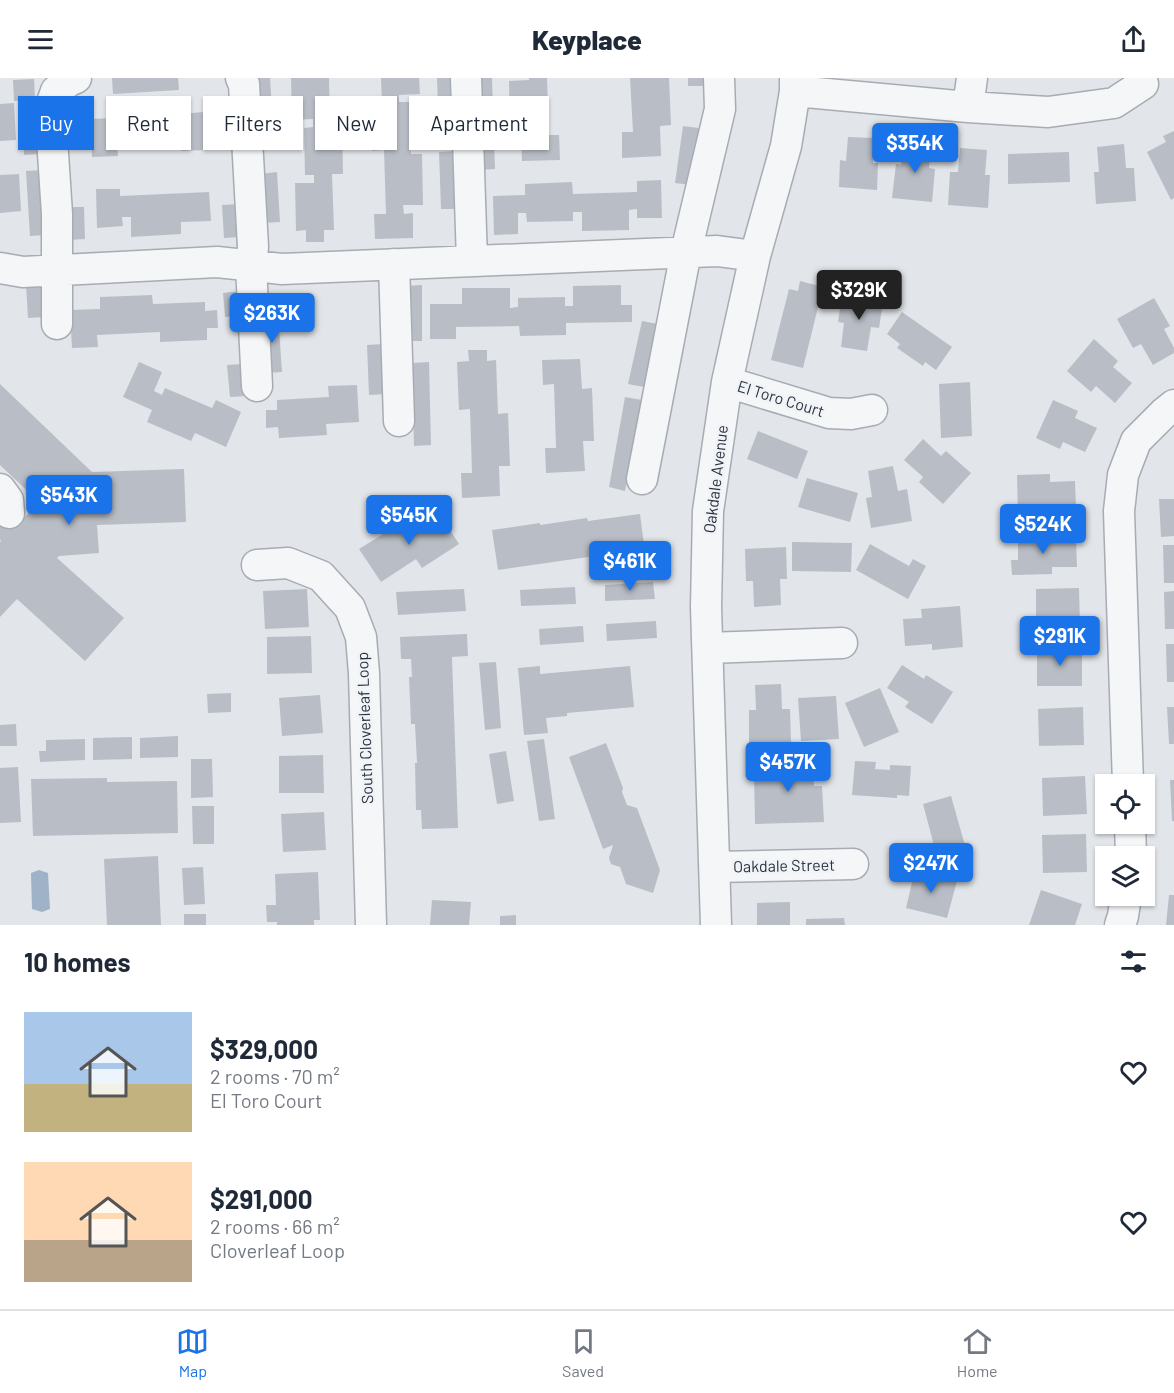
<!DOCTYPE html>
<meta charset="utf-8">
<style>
:root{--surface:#fff;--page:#f2f2f3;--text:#1f2937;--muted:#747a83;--line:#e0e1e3;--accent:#1a73e8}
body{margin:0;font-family:Barlow,sans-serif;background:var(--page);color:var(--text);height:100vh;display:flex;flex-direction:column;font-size:22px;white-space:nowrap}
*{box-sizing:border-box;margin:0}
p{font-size:20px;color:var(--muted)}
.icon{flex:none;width:33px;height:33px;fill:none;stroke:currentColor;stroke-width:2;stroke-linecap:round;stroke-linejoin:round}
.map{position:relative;height:847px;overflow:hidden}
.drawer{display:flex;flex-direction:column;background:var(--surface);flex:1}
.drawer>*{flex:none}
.top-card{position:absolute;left:18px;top:18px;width:600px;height:54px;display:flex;gap:12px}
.controls{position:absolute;left:1095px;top:696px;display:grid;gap:12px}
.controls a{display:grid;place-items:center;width:60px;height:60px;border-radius:0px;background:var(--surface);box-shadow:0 2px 4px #0004;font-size:30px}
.price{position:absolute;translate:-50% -51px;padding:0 14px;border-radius:6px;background:var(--accent);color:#fff;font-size:20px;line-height:39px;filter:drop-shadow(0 2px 3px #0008)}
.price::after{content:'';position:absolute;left:50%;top:36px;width:18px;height:14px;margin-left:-9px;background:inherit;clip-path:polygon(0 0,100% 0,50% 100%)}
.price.current{background:#222;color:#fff}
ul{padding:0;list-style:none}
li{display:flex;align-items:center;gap:18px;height:150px;padding:0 24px}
li span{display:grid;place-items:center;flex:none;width:168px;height:120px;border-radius:0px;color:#555}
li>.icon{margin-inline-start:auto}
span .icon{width:72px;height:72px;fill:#fffc;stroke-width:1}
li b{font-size:26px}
h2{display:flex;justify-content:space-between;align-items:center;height:72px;padding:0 24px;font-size:26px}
.pill{padding:0 21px;border-radius:0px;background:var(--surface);box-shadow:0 2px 4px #0004;font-size:21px;line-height:54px}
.pill.current{background:var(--accent);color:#fff}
header{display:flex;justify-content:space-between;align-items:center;height:78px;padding:0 24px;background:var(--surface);font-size:27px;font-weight:800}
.tab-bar{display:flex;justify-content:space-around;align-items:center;height:84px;border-top:2px solid var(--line);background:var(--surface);font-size:16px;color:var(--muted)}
.tab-bar a{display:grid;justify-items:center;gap:3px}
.tab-bar .current{color:var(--accent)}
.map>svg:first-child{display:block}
</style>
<header><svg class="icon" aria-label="menu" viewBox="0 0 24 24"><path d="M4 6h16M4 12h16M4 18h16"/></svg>Keyplace<svg class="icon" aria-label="share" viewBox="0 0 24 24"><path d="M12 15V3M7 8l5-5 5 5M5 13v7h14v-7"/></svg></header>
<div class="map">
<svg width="1174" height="847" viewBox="0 0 1174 847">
<rect width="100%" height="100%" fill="#e2e5e9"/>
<path fill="#9fb2c7" d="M39,792L48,795L50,831L42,834L32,831L31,795Z"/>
<path fill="#b9bec6" d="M112,0H178L179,12L113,16Z
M254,0H270L273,48L258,50Z
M291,0H329L330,49L342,48L343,96H332L334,152H324V164H306V152L296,153L295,105H314V97H305L304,50L313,49V41L292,42Z
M381,0H419L420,16L399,17V24H409L411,76H422L423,127H403L404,136L413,135V160L375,161L374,136H386L384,72L372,73L371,25H382Z
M437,0H453L454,26L438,27Z
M475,0H492L495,91L478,92Z
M529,0H547L549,57H559L560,82L522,83L521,58H531V50L510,51L509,3L529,2Z
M630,0H669L671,47L660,48L661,78L622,80V54H633Z
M688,0H703V8H688Z
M34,1L35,21L14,23L13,2Z
M14,25L16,62L0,63V26Z
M170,25L171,45H180L179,36L204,34L206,72L181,73L180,63L117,66L118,78L92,79L90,41L115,40L116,49L124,48L122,28Z
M77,38L79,71L63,72L61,39Z
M23,43H40L41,76L24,77Z
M683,48L699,50L692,107L675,105Z
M1174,53V120L1171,122L1147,74L1166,64L1163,58Z
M848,59L875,60L873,85H878L877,112L839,109L840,82L846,83Z
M904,63L931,66L929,90L935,91L932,124L892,120L896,86L901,87Z
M1124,66L1126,90H1134L1136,123L1096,126L1094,94H1099L1097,69Z
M960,70L987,72L985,97H990L988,130L948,127L950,94H958Z
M456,73L458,131H441L439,74Z
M1069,74L1070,104L1008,106V76Z
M42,92L46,157L30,158L26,93Z
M277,94L280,144L263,145L260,96Z
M19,96L21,133L0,135V97Z
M661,102L662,140H637V131L629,132V152L582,153V134H573V143L527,144L526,135H518V156L494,157L493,118L525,117V106L572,104L573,116L637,114V103Z
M96,111H120V118L209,114L211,143L181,144V156L131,159V139H122L123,148L97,150Z
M239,126L240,159L224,160L222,127Z
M67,129H84L85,161L69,162Z
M800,203L823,209L803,290L771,282L789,211L798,213Z
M42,206L45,239L28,240L26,207Z
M422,207V263H406L405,208Z
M621,207V227H632V244L566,245V257L520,258L519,248L456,249V261H430V226H462V210H510V230L518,229V220L565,219V228H573V208Z
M240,213L241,238L225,239L223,215Z
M152,217L153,226L205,224V233L217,232L218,250H207V262L160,264V254L97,257L98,269L72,270L70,232L100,231V219Z
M842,217L883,224L879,250L871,249L867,273L841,269L844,245L838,244Z
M1154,220L1170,248L1164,251L1174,270V275L1153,287L1141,266L1133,270L1117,241Z
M902,234L952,269L936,292L925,284L923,288L897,270L900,266L887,256Z
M278,236L282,294L265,295L262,237Z
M642,243L658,246L644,309L628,306Z
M1094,261L1118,283L1113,289L1132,305L1115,325L1096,308L1091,314L1067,293Z
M384,266L386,316L369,317L367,267Z
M468,272H487V283L496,282L498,336L508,335L510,388H499L500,418L462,420L461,395H472L470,331L459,332L457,284L469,283Z
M580,281L582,311L592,310L594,363H583L585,393L546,395L545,370H556L554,306L543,307L542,282Z
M139,284L162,294L154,313L162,317L165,310L212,330L216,322L241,334L226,369L195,355L191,363L147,344L152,332L123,319Z
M429,284L431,367L414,368L412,285Z
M243,286L246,318L230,319L227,287Z
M970,304L972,358L941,360L939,306Z
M0,306L92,394L184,391L186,444L97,447L99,475L59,478L57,480L124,540L85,583L17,521L0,539V464L1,463L0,461V431L17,447L39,424L0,387Z
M357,307L359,344L326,346L327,357L279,360L278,349L266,350V332H277V322L329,319L328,308Z
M625,319L642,322L625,413L609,409Z
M1053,322L1078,333L1075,340L1097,350L1085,374L1063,364L1060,371L1036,360Z
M758,353L808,373L797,401L747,381Z
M923,361L941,378L946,373L971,395L943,426L919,404L923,399L904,382Z
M893,388L898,413L907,411L912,443L871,450L866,420L872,419L868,393Z
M1050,396V404L1075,403L1076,430H1051V438H1018L1017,397Z
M807,400L858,415L850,444L798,429Z
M1159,421H1174V458L1161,459Z
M437,432L459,466L422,490L416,481L381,504L359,471L396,448L401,456Z
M640,436L645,475L596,482L595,478L498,492L492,452L540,445V447L587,440L588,443Z
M1051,456V463L1076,462L1077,489H1052V496L1012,497L1011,482H1018V457Z
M792,464L852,465L851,494L792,493Z
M870,466L909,488L913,481L926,488L908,521L856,492Z
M1163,467H1174V505H1164Z
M786,469L787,501H780L781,527L754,529L753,503H746L745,471Z
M653,504L655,521L605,523V507Z
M575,509L576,526L521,528L520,512Z
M1079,510L1080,548L1036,549V511Z
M307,511L309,549L265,551L263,513Z
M464,511L466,533L398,537L396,514Z
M1174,513V551H1165L1164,514Z
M960,528L963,569L932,572V566L905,568L903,541L922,540L921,531Z
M656,543L657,560L607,563L606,546Z
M583,548L584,564L540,567L539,551Z
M467,556L468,578L452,579L458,750L422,751L421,732H416L415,685H417L415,646H411L409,599H412L411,581H401L400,559Z
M311,558L312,595L267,596V559Z
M1166,566H1174V604H1167Z
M1082,570V608H1037V571Z
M496,584L501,650L485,652L479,585Z
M902,587L924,601L926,597L953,614L932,646L905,629L909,624L887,610Z
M540,588V596L630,588L634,629L567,635V638L546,640L548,655L524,657L518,590Z
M781,606L782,631H790L791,664L749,665V632H756L755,607Z
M880,610L899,654L864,669L845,625Z
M231,615V634L208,635L207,616Z
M320,617L323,655L282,658L279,620Z
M836,618L839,661L801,663L798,620Z
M1083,629L1084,667L1039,668L1038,631Z
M1167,629H1174V666H1169Z
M16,646L17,668H0V647Z
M178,658V679L140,680V660Z
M132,659V681L93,682V660Z
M85,661V682L40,684L39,673H46V662Z
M544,661L555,741L539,743L527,663Z
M606,665L623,710L622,714L627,727L637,730L660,792L653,815L626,806L620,789L611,786L609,780L613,767L603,771L569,679Z
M506,673L514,723L497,726L489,676Z
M323,677L324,715H279V678Z
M813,679L814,708H822L824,744L755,746L754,695H773L772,680Z
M191,681H212L213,719L191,720Z
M855,683L876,684L875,691L890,692V687L911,688L909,718L897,717V720L852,717Z
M18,689L21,744L0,745V690Z
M1085,698L1087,736L1043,738L1042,700Z
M107,700V704L177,703L178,755L33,758L31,701Z
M1170,702H1174V743H1172Z
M951,718L966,771L937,779L923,726Z
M192,728H214V766H193Z
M324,734L326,772L283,774L281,736Z
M1086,756L1087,794L1043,795L1042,757Z
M158,778L161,847H107L104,781Z
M203,789L205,826L184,827L182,790Z
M915,792L957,803L947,840L906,830Z
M318,794L320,842H314V847H277V844H267L266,827H276L275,796Z
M1041,812L1082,826L1075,847H1029Z
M1169,817H1174V847H1166Z
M432,822L471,824L469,847H430Z
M790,824V847H757V825Z
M184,836H206V847H184Z
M516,837V847H500V838Z
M844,840L845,847H806V841Z"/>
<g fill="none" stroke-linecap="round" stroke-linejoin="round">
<defs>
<path id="minor" d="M241,0L244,6L253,169L251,188L257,308
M466,0L472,183
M795,13L968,29L1048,34L1114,25L1143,6
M968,29L972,0
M394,186L399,343
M0,190L23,194L217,184L282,191L717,173L755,178
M57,246V136L50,30L56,13L69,3L76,0
M727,304L829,335L851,336L872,332
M642,401L686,174L720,31L719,0
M0,411L8,422L9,435
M257,487L288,485L321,498L350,530L361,559L364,595L371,847
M708,570L842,565
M1128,706L1119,433L1123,397L1136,363L1164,335L1174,327
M1130,746L1131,778
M715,789L853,786
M716,847L706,529L708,433L727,304L755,178L786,68L795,13V0
M1120,847L1123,838L1126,818"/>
</defs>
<use href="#minor" stroke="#a7acb3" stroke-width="33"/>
<use href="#minor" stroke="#f4f6f8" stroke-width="30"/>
</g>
<g text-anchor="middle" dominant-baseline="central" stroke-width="5" stroke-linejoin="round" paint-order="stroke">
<g font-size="16" fill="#2b3240" stroke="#f1f4f7">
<text transform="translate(781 320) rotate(17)">El Toro Court</text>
<text transform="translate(715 401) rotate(-83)">Oakdale Avenue</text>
<text transform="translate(364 650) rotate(-92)">South Cloverleaf Loop</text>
<text transform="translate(784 787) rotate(-1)">Oakdale Street</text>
</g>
</g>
</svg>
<div class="controls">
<a><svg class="icon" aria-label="locate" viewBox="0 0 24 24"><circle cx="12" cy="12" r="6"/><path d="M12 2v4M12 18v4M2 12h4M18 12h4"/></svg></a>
<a><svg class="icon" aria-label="layers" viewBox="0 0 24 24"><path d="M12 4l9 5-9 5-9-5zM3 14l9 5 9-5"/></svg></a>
</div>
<b class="price" style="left:915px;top:96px">$354K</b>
<b class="price current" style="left:859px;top:243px">$329K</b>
<b class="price" style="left:272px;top:266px">$263K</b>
<b class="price" style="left:69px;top:448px">$543K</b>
<b class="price" style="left:409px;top:468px">$545K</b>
<b class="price" style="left:1043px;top:477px">$524K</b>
<b class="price" style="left:630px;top:514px">$461K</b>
<b class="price" style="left:1060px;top:589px">$291K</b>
<b class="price" style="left:788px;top:715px">$457K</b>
<b class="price" style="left:931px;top:816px">$247K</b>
<div class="top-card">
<a class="pill current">Buy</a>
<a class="pill">Rent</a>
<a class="pill">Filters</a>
<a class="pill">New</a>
<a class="pill">Apartment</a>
</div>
</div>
<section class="drawer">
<h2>10 homes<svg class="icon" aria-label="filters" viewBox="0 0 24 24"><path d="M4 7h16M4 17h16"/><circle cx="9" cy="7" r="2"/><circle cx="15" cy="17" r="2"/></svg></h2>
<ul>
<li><span style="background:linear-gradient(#a9c7e8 60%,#c2b280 0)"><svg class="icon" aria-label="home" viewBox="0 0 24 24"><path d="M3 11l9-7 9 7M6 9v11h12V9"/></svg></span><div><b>$329,000</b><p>2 rooms · 70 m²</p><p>El Toro Court</p></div><svg class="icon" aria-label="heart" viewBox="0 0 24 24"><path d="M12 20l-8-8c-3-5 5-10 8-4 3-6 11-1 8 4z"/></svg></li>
<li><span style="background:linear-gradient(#ffd9b3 65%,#b9a48a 0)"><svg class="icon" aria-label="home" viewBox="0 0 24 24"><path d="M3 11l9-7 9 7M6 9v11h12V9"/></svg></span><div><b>$291,000</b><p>2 rooms · 66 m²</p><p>Cloverleaf Loop</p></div><svg class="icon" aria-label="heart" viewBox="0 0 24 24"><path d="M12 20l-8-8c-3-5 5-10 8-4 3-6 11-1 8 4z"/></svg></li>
</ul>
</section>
<nav class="tab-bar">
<a class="current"><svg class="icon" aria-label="map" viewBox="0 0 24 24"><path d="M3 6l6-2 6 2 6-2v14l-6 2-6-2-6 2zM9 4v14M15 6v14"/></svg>Map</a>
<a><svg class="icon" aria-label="saved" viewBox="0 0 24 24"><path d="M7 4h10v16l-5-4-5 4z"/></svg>Saved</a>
<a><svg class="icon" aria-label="home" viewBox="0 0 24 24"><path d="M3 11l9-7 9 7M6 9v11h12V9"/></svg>Home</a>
</nav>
